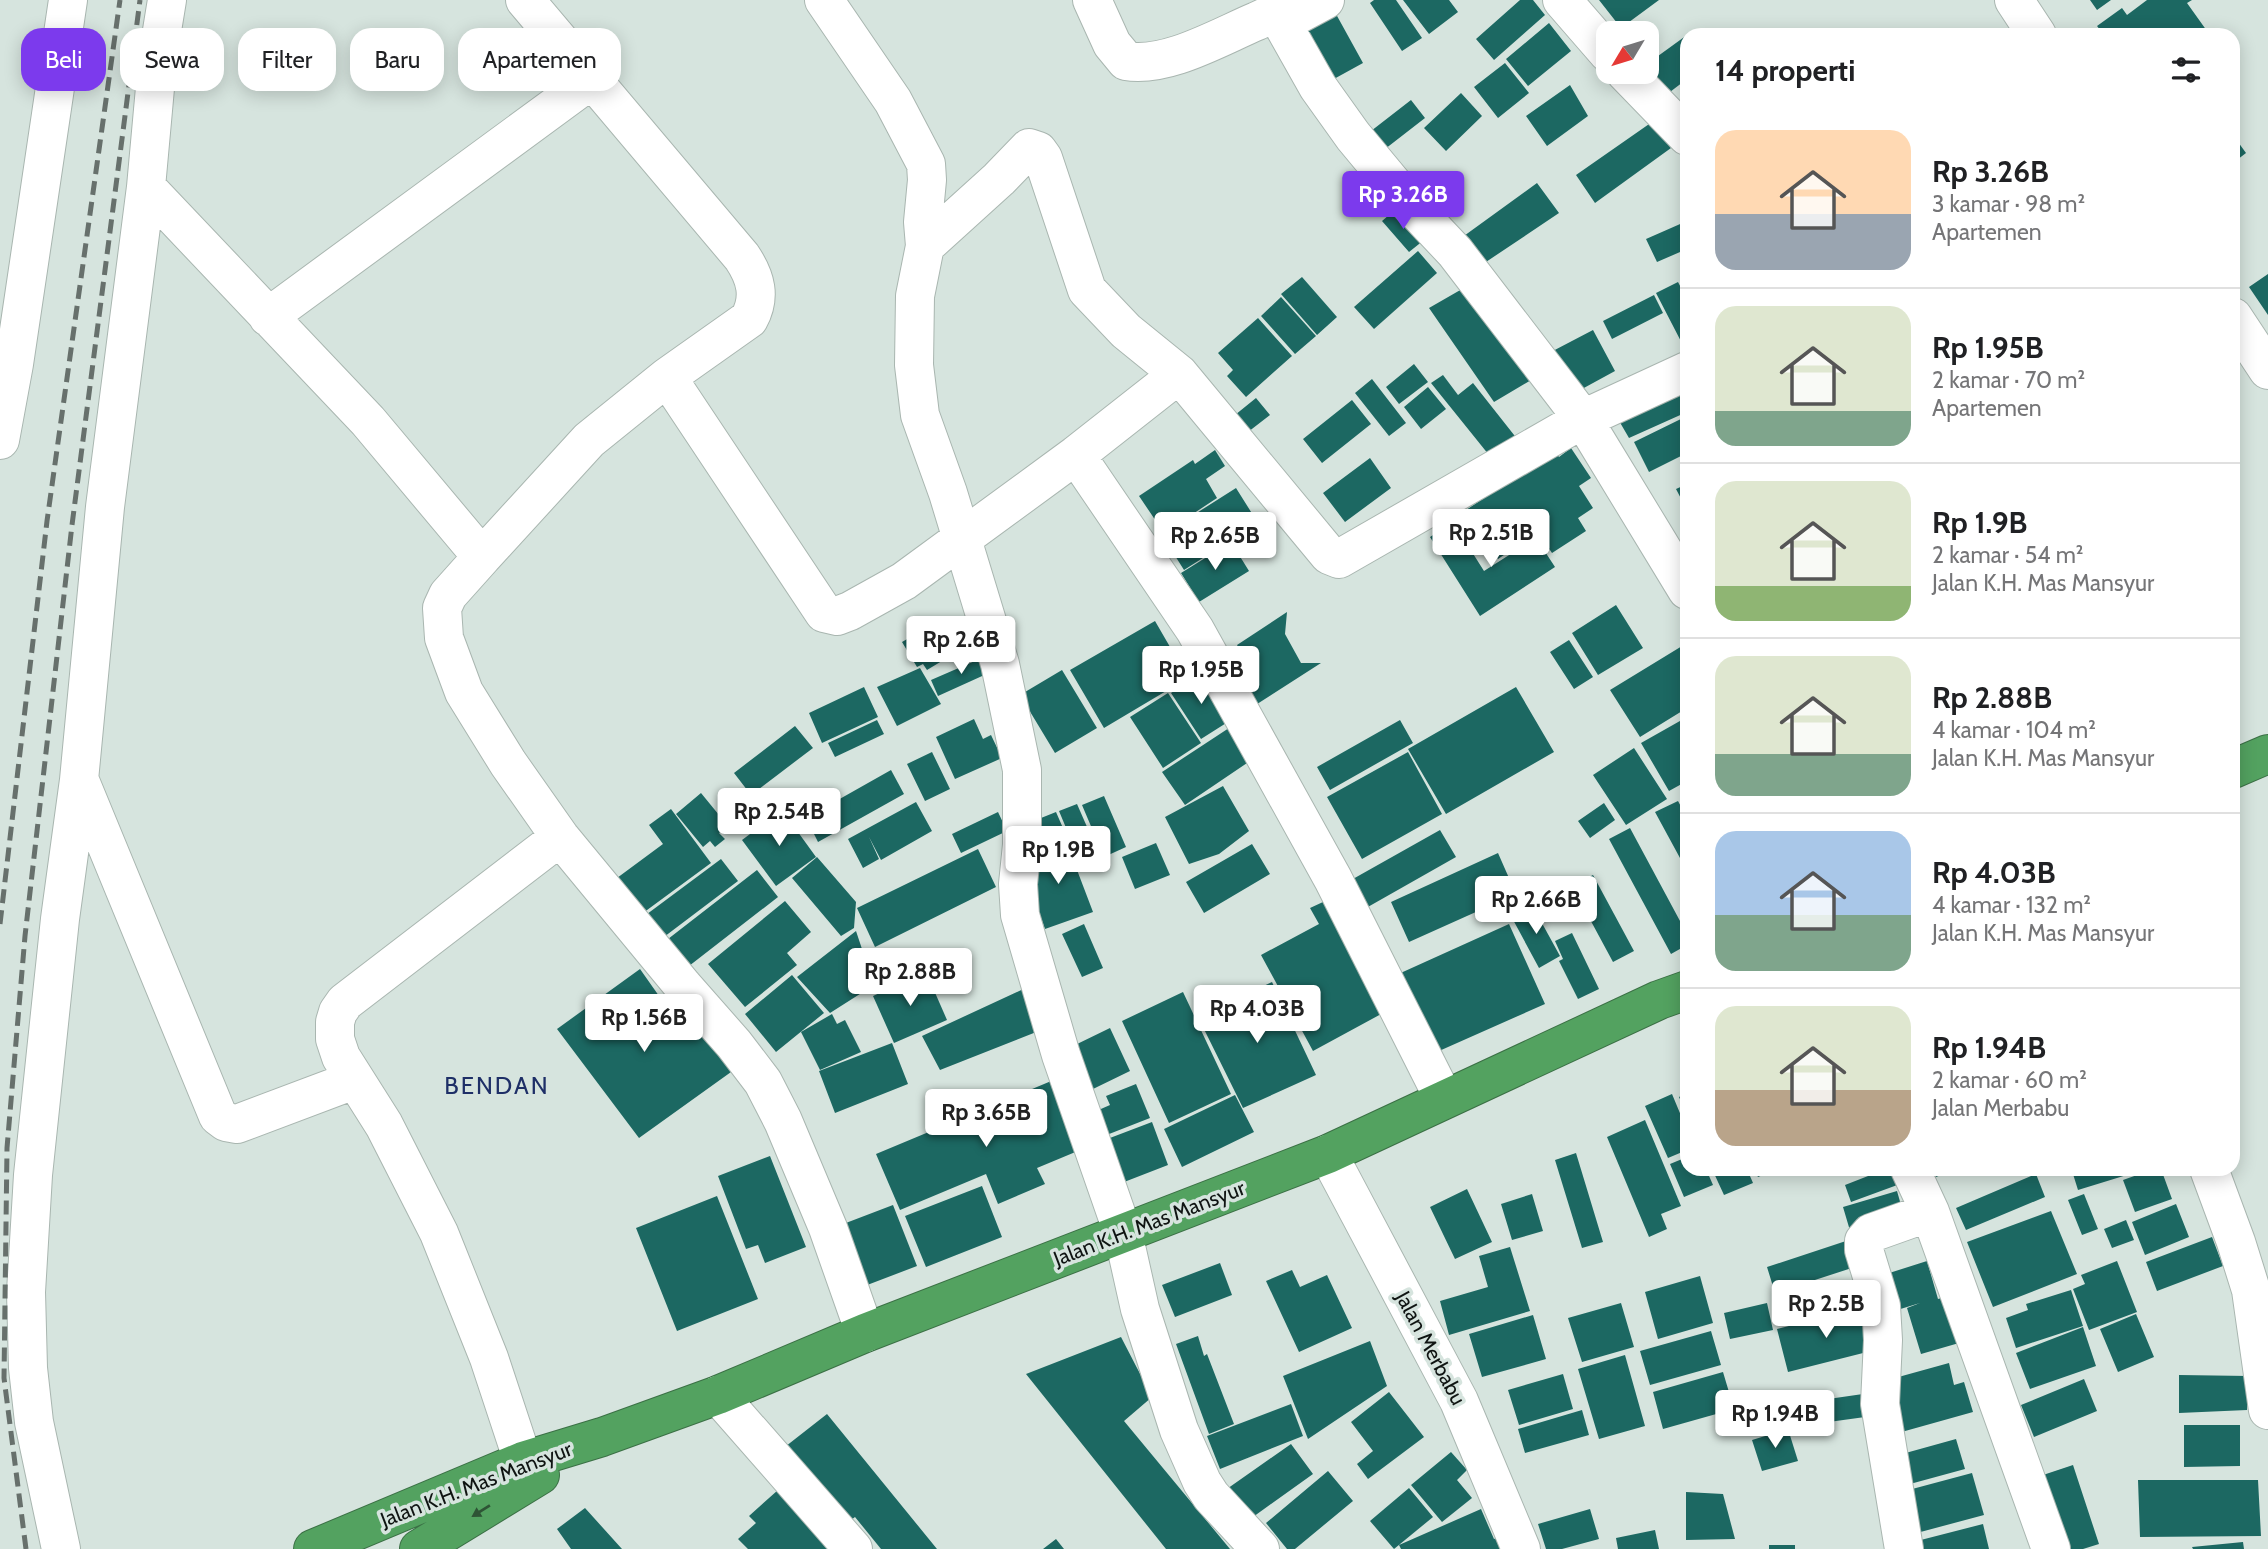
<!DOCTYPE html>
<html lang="id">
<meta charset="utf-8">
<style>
:root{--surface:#fff;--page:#f2f2f2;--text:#202124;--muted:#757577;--line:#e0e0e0;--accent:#7c3aed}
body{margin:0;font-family:Cabin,sans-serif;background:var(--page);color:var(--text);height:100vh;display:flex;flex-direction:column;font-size:26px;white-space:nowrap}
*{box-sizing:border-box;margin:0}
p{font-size:23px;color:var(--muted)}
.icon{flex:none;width:38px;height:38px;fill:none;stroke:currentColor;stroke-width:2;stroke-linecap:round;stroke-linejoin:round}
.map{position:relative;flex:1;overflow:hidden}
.panel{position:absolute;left:1680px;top:28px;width:560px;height:1148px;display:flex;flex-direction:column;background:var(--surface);border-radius:21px;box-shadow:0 4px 18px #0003}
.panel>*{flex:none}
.guide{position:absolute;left:21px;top:28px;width:665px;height:63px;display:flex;gap:14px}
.needle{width:46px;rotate:232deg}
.tools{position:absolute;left:1596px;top:21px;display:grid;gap:14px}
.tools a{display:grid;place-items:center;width:63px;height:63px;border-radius:14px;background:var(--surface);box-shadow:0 4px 18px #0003;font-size:35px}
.price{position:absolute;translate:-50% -60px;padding:0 16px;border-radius:7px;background:#fff;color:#222;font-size:23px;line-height:46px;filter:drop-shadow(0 2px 4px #0008)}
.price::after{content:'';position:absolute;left:50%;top:42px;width:21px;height:16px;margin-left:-10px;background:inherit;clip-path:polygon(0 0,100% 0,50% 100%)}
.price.on{background:var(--accent);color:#fff}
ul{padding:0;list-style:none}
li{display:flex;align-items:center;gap:21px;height:175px;padding:0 35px}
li+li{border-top:2px solid var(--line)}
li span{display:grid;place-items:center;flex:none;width:196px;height:140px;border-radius:21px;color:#555}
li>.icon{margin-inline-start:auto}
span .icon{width:84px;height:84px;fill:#fffc;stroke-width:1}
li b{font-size:30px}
h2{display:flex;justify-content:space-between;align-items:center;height:84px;padding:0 35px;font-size:30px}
.pill{padding:0 24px;border-radius:21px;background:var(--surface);box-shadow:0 4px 18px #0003;font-size:24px;line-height:63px}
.pill.on{background:var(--accent);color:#fff}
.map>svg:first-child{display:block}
</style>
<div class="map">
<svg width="2268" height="1549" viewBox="0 0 2268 1549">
<rect width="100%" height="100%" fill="#d6e4de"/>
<path fill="#1c6862" d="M1374,0H1396L1422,38L1402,51L1370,3Z
M1403,0H1449L1458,12L1429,34Z
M1520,0H1533L1545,15L1494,60L1476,39Z
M1599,0H1659L1621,28Z
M2090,0H2111L2097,10Z
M2147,0H2192L2187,3L2207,31L2202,35H2104L2097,26L2122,8L2127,15Z
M1331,5L1363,63L1323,85L1291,30Z
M1549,23L1571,51L1528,86L1506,59Z
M1687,35V79L1666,95L1647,64Z
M1505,63L1529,93L1498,118L1474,87Z
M1570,85L1588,116L1547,146L1526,116Z
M1461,93L1482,116L1446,151L1424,128Z
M1411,100L1425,118L1376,156L1362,138Z
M1652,122L1671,148L1595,203L1576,175Z
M2233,135L2246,153L2233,163Z
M1537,183L1559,213L1477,268L1457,241Z
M1396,209L1424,240L1409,252L1382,221Z
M1687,221V249L1657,262L1646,239Z
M1418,251L1437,273L1374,329L1354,307Z
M2268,274V315L2249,287Z
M1302,277L1337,317L1317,335L1281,294Z
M1678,282L1687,299V353L1656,293Z
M1469,285L1538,376L1494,402L1429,308Z
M1654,295L1663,313L1612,339L1603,321Z
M1281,297L1316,336L1295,354L1261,316Z
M1258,318L1292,356L1246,397L1227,376L1233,370L1218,353Z
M1593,330L1615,371L1571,395L1549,353Z
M1414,364L1428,382L1399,404L1386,387Z
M1687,374V412L1629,438L1611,407Z
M1443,375L1458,395L1473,383L1518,440L1493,460L1431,383Z
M1372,379L1406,423L1389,436L1355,393Z
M1428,387L1446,409L1421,429L1404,407Z
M1256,398L1270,415L1248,432L1235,415Z
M1352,400L1371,424L1322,463L1303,439Z
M1687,416V453L1649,472L1634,442Z
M1571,448L1591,478L1579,486L1593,508L1578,518L1586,531L1552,553L1538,532L1498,559L1485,540L1474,548L1457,522L1466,516L1463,512L1555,451L1559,457Z
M1215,450L1225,466L1206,479L1217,498L1164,533L1139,496L1193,460L1195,464Z
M1370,458L1391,488L1345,522L1323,493Z
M1687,484V510L1676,489Z
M1236,488L1258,523L1184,570L1162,535Z
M1453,522L1484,571L1536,538L1555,567L1480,616L1430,537Z
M1231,542L1249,571L1199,602L1181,573Z
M1616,605L1643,648L1598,675L1572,633Z
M1287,612L1285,634L1301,663H1321L1254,706L1227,664L1242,654L1237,645Z
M942,619L960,650L927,670L923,664L917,667L902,642Z
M1155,621L1188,678L1104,728L1070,670Z
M1569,640L1593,677L1574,689L1550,652Z
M1687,643V708L1640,737L1610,690Z
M984,657L991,672L938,696L931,680Z
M920,668L941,704L897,726L877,687Z
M1062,670L1097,728L1055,753L1020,695Z
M1201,673L1231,720L1201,739L1171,693Z
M864,687L878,717L822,743L809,713Z
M1516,687L1554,752L1446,814L1408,749Z
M1168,693L1201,743L1163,768L1130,717Z
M1687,717V781L1669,791L1641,743Z
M974,719L983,739L991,735L1002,758L955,779L936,737Z
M877,720L884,734L835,757L828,743Z
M1400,720L1413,743L1330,790L1317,767Z
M795,726L813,748L751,795L734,773Z
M1229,728L1250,761L1185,805L1162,772Z
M1634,748L1667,799L1626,825L1593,775Z
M932,752L950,789L925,801L907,764Z
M1408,752L1442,814L1362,859L1327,797Z
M891,770L904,794L818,842L806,818Z
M1223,786L1249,831L1219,854L1189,864L1165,817Z
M701,793L728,826L719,833L725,839L715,847L710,841L703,847L676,814Z
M1104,796L1126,847L1104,857L1082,805Z
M1678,801L1686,816L1687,815V854L1680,858L1655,812Z
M916,802L932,831L881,860L869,837L879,859L863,868L848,839Z
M1604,803L1615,820L1590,838L1578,821Z
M1077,804L1098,852L1079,859L1059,811Z
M671,809L711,863L643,913L617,878L663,844L649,825Z
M782,810L816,857L776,886L742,840Z
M998,812L1007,831L961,853L952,834Z
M1056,812L1066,835L1036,848L1026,824Z
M1630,828L1687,934V945L1671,954L1609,839Z
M1440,830L1456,857L1359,912L1344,884Z
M1066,841L1093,912L1045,929L1028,882L1038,879L1030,854Z
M1156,843L1170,875L1135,889L1122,857Z
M1252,844L1270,874L1204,913L1186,882Z
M978,849L996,887L875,947L857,908Z
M1498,853L1516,894L1409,942L1391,902Z
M817,857L856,902L854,928L841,936L792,878Z
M721,859L738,881L652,946L635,923Z
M757,870L778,897L680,973L659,946Z
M1593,875L1634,951L1613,962L1572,886Z
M785,901L811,932L787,953L797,965L745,1007L708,964Z
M1323,902L1383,1013L1313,1051L1261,955L1319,924L1310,908Z
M1532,905L1560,956L1539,968L1511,916Z
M1084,924L1103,968L1082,977L1062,934Z
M1509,924L1545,1004L1430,1055L1394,976Z
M856,931L874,985L830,1013L797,977Z
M1572,933L1599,989L1578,999L1559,961L1563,959L1555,941Z
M640,969L683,1030L697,1021L738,1067L639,1138L557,1029Z
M926,972L947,1020L894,1043L873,996Z
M792,975L824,1013L776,1052L745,1014Z
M1272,982L1316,1075L1243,1108L1198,1017Z
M1032,985L1049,1027L940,1070L922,1036Z
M1183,992L1231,1094L1169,1123L1122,1021Z
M832,1014L837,1024L845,1020L861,1052L820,1070L801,1032Z
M1110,1028L1130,1071L1093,1089L1073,1046Z
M892,1043L908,1084L835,1113L819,1071Z
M1056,1079L1085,1148L1037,1168L1045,1184L998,1204L986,1174L900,1210L876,1154Z
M1136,1084L1150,1118L1104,1136L1094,1112L1110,1105L1106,1096Z
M1687,1093V1114L1679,1097Z
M1672,1094L1687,1130V1150L1668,1158L1645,1106Z
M1235,1095L1254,1132L1182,1167L1164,1129Z
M1645,1120L1681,1206L1661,1214L1667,1229L1649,1237L1607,1137Z
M1152,1122L1168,1165L1119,1184L1102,1141Z
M1576,1153L1603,1242L1582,1248L1555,1160Z
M770,1156L806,1247L765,1263L758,1245L746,1249L718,1176Z
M1687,1157V1169H1706L1713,1185L1684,1197L1670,1164Z
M1712,1169H1747L1753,1183L1724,1195Z
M1754,1169H1777L1758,1177Z
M1886,1169H1895L1900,1184L1851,1202L1845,1185Z
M1932,1169H1956L1936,1177Z
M2087,1169H2143V1170L2078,1190L2073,1174Z
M2154,1169H2161L2172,1199L2135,1212L2123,1180Z
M2036,1174L2045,1197L1966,1230L1956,1208Z
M982,1186L1002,1237L926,1267L905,1216Z
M1467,1189L1492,1242L1455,1259L1430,1207Z
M1897,1191L1905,1219L1851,1234L1843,1207Z
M1532,1194L1543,1231L1512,1240L1501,1204Z
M2084,1194L2098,1229L2082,1235L2068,1200Z
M717,1196L758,1299L677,1331L636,1228Z
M2176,1204L2189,1237L2145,1255L2132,1222Z
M893,1205L917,1266L862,1287L838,1226Z
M2051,1211L2077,1274L1993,1307L1967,1242Z
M2126,1220L2134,1240L2112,1248L2104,1229Z
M2212,1237L2223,1266L2157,1291L2146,1262Z
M1852,1239L1861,1265L1775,1293L1767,1267Z
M1510,1247L1530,1311L1449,1335L1440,1301L1488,1287L1479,1256Z
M1927,1261L1938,1299L1945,1297L1959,1343L1921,1354L1907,1308L1920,1303L1894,1311L1883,1275Z
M2117,1261L2137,1312L2089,1330L2073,1289L2085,1284L2081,1275Z
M1220,1263L1232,1295L1175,1317L1162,1285Z
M1292,1270L1300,1287L1327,1275L1352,1328L1299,1352L1266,1281Z
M1700,1276L1713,1323L1658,1339L1645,1292Z
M2071,1290L2083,1326L2016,1348L2006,1318L2028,1310L2026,1304Z
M1621,1303L1634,1347L1582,1362L1568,1318Z
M1767,1303L1773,1330L1730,1339L1724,1313Z
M1864,1307L1875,1350L1788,1372L1777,1329Z
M2136,1314L2154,1357L2118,1372L2100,1329Z
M1533,1315L1546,1359L1482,1377L1469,1334Z
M2083,1327L2096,1366L2030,1389L2016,1353Z
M1711,1331L1721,1365L1650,1385L1640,1351Z
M1198,1336L1204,1356L1207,1354L1234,1424L1209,1434L1176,1344Z
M1121,1337L1152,1397L1124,1421L1230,1549H1166L1026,1374Z
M1370,1341L1387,1386L1308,1439L1283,1376Z
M1625,1355L1645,1426L1599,1439L1578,1369Z
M1949,1363L1954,1385L1964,1382L1973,1412L1898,1433L1884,1381Z
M1723,1372L1734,1409L1663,1429L1653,1392Z
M1563,1374L1573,1409L1519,1425L1508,1390Z
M2179,1375L2249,1376L2247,1410L2179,1413Z
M2084,1379L2097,1411L2034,1437L2021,1405Z
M1389,1392L1424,1437L1368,1479L1357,1464L1373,1451L1351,1422Z
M1863,1394L1865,1417L1763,1431L1759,1409Z
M1291,1404L1303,1436L1220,1469L1207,1436Z
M1582,1410L1589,1435L1525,1453L1518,1429Z
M827,1414L937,1549H881L855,1517L843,1526L781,1450Z
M2184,1425H2240V1466L2184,1467Z
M1788,1429L1798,1461L1762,1471L1752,1440Z
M1956,1439L1965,1469L1910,1484L1902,1454Z
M1291,1444L1313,1474L1246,1522L1224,1491Z
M1451,1452L1467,1470L1457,1480L1472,1498L1442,1522L1411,1485Z
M2073,1465L2099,1544L2083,1549H2062L2037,1477Z
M1328,1471L1353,1501L1295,1549H1287L1266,1523Z
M1972,1473L1984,1515L1913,1534L1901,1492Z
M2138,1480H2258L2261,1536L2140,1537Z
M1409,1488L1433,1517L1394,1549L1370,1521Z
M778,1490L830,1549H748L738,1539L756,1523L749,1516Z
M1686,1492L1723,1494L1735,1539L1686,1540Z
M585,1508L622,1549H571L557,1529Z
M1481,1509L1494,1539L1499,1537L1504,1549H1401L1399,1545Z
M1590,1509L1599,1539L1562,1549H1546L1538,1524Z
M1983,1524L1989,1549H1915L1913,1542Z
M1655,1530L1659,1549H1618L1616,1538Z
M1056,1539L1064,1549H1043Z
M2243,1542L2244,1549H2193L2192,1547Z
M1769,1545H1795V1549H1769Z"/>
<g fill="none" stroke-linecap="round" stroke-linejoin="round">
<defs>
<path id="minor" d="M525,0L742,257C756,278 761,297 749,319L667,377
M824,0L893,101L926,164L927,180L923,222L925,246L915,296L914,365L920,415L948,493L1000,664L1022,770V845L1018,884L1020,915L1061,1055L1123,1233L1140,1309L1179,1430L1202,1482L1211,1496L1260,1549
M1092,0L1112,44L1126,61C1167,68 1219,37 1257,21L1274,13L1278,16L1318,87L1353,136L1407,201L1455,252L1583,419L1687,590
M1562,0L1608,53
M2014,0L2037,35
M1282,23L1325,0
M1625,72L1687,136
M146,187L368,421L482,557L448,595L442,608L444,638L464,692L508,763L560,837L683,986L734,1044L763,1082L783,1121L828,1228L865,1333
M925,246L999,179L1029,148L1038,151L1043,158L1087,290L1126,331L1179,374L1329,555L1339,559L1583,419L1687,371
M268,317L591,80
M2233,317L2268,370
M0,440L14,364L68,0
M1076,455L1195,630L1333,879L1444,1099
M482,557L589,440L667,377L824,613L837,616L850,611L904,581L1076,455L1179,374
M80,781L218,1116L226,1122L237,1124L354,1080
M1328,1154L1459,1401L1521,1549
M1910,1169L1930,1212L2051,1549
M2209,1169L2236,1242L2251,1290L2268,1410
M718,1395L853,1549
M523,1461L489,1358L439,1233L384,1125L341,1057L335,1039V1022L338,1012L345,1002L560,837
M61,1549L34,1422L28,1368L26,1292L33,1175L60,919L79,780L105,507L146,187L158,55L167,0
M1904,1549L1880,1404L1883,1340L1881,1306L1864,1250V1241L1871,1233L1930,1212"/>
<path id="highway" d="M2233,769L2268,754
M313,1549L523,1461L602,1437L718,1395L865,1333L1328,1154L1659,1000L1687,990
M419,1549L540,1475"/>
</defs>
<use href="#minor" stroke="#a9b6b0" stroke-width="40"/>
<use href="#highway" stroke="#3b7045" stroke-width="40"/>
<use href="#minor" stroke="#fff" stroke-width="38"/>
<use href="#highway" stroke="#53a260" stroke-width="38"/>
<path stroke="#67706c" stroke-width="5" stroke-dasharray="14 7" stroke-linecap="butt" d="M0,924L47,521L120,0
M26,1549L4,1378L7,1148L25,936L72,525L140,0"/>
</g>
<defs><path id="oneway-solid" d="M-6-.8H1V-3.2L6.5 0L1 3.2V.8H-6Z" transform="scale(1.75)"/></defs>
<use fill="#2e5435" href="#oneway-solid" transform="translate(481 1511) rotate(148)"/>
<g text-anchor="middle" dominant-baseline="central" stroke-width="7" stroke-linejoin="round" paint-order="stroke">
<g font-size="21" fill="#0f1412" stroke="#d6e4de">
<text transform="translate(1149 1223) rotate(-21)">Jalan K.H. Mas Mansyur</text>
<text transform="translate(1431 1348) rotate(62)">Jalan Merbabu</text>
<text transform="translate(476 1484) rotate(-21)">Jalan K.H. Mas Mansyur</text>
</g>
<g font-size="24" letter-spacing="2" fill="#1e2f67" stroke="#d6e4de">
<text x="497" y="1085">BENDAN</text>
</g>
</g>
</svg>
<div class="tools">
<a><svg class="needle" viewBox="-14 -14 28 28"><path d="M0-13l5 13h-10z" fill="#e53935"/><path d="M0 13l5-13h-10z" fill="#757577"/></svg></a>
</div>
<b class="price on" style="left:1403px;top:231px">Rp 3.26B</b>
<b class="price" style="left:1491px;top:569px">Rp 2.51B</b>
<b class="price" style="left:1215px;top:572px">Rp 2.65B</b>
<b class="price" style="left:961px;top:676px">Rp 2.6B</b>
<b class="price" style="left:1201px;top:706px">Rp 1.95B</b>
<b class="price" style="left:779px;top:848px">Rp 2.54B</b>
<b class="price" style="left:1058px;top:886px">Rp 1.9B</b>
<b class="price" style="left:1536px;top:936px">Rp 2.66B</b>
<b class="price" style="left:910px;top:1008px">Rp 2.88B</b>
<b class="price" style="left:1257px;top:1045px">Rp 4.03B</b>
<b class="price" style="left:644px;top:1054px">Rp 1.56B</b>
<b class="price" style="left:986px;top:1149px">Rp 3.65B</b>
<b class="price" style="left:1826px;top:1340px">Rp 2.5B</b>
<b class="price" style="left:1775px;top:1450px">Rp 1.94B</b>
<div class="guide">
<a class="pill on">Beli</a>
<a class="pill">Sewa</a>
<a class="pill">Filter</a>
<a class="pill">Baru</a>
<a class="pill">Apartemen</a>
</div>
<section class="panel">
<h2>14 properti<svg class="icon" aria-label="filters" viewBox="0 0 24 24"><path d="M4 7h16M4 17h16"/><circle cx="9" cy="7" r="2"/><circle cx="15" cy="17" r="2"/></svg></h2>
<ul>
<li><span style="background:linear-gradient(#ffd9b3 60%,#9aa5b1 0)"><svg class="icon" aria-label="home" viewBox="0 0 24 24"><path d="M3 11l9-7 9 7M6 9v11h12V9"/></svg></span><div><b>Rp 3.26B</b><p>3 kamar · 98 m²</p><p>Apartemen</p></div></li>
<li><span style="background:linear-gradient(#dfe7d0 75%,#7fa58c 0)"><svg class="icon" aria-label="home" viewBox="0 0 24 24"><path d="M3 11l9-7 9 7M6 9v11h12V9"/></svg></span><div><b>Rp 1.95B</b><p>2 kamar · 70 m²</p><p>Apartemen</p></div></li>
<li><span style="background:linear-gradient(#dfe7d0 75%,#8fb573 0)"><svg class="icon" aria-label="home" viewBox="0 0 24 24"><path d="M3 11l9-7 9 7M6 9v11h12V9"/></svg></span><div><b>Rp 1.9B</b><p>2 kamar · 54 m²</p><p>Jalan K.H. Mas Mansyur</p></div></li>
<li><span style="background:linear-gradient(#dfe7d0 70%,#7fa58c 0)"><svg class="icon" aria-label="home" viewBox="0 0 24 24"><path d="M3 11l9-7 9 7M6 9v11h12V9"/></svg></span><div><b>Rp 2.88B</b><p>4 kamar · 104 m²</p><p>Jalan K.H. Mas Mansyur</p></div></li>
<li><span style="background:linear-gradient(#a9c7e8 60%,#7fa58c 0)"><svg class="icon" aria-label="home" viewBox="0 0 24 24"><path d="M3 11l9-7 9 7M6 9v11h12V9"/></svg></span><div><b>Rp 4.03B</b><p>4 kamar · 132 m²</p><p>Jalan K.H. Mas Mansyur</p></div></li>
<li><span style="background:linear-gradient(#dfe7d0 60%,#b9a48a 0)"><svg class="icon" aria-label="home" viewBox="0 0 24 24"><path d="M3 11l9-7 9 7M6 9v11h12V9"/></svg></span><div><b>Rp 1.94B</b><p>2 kamar · 60 m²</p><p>Jalan Merbabu</p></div></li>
</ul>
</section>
</div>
